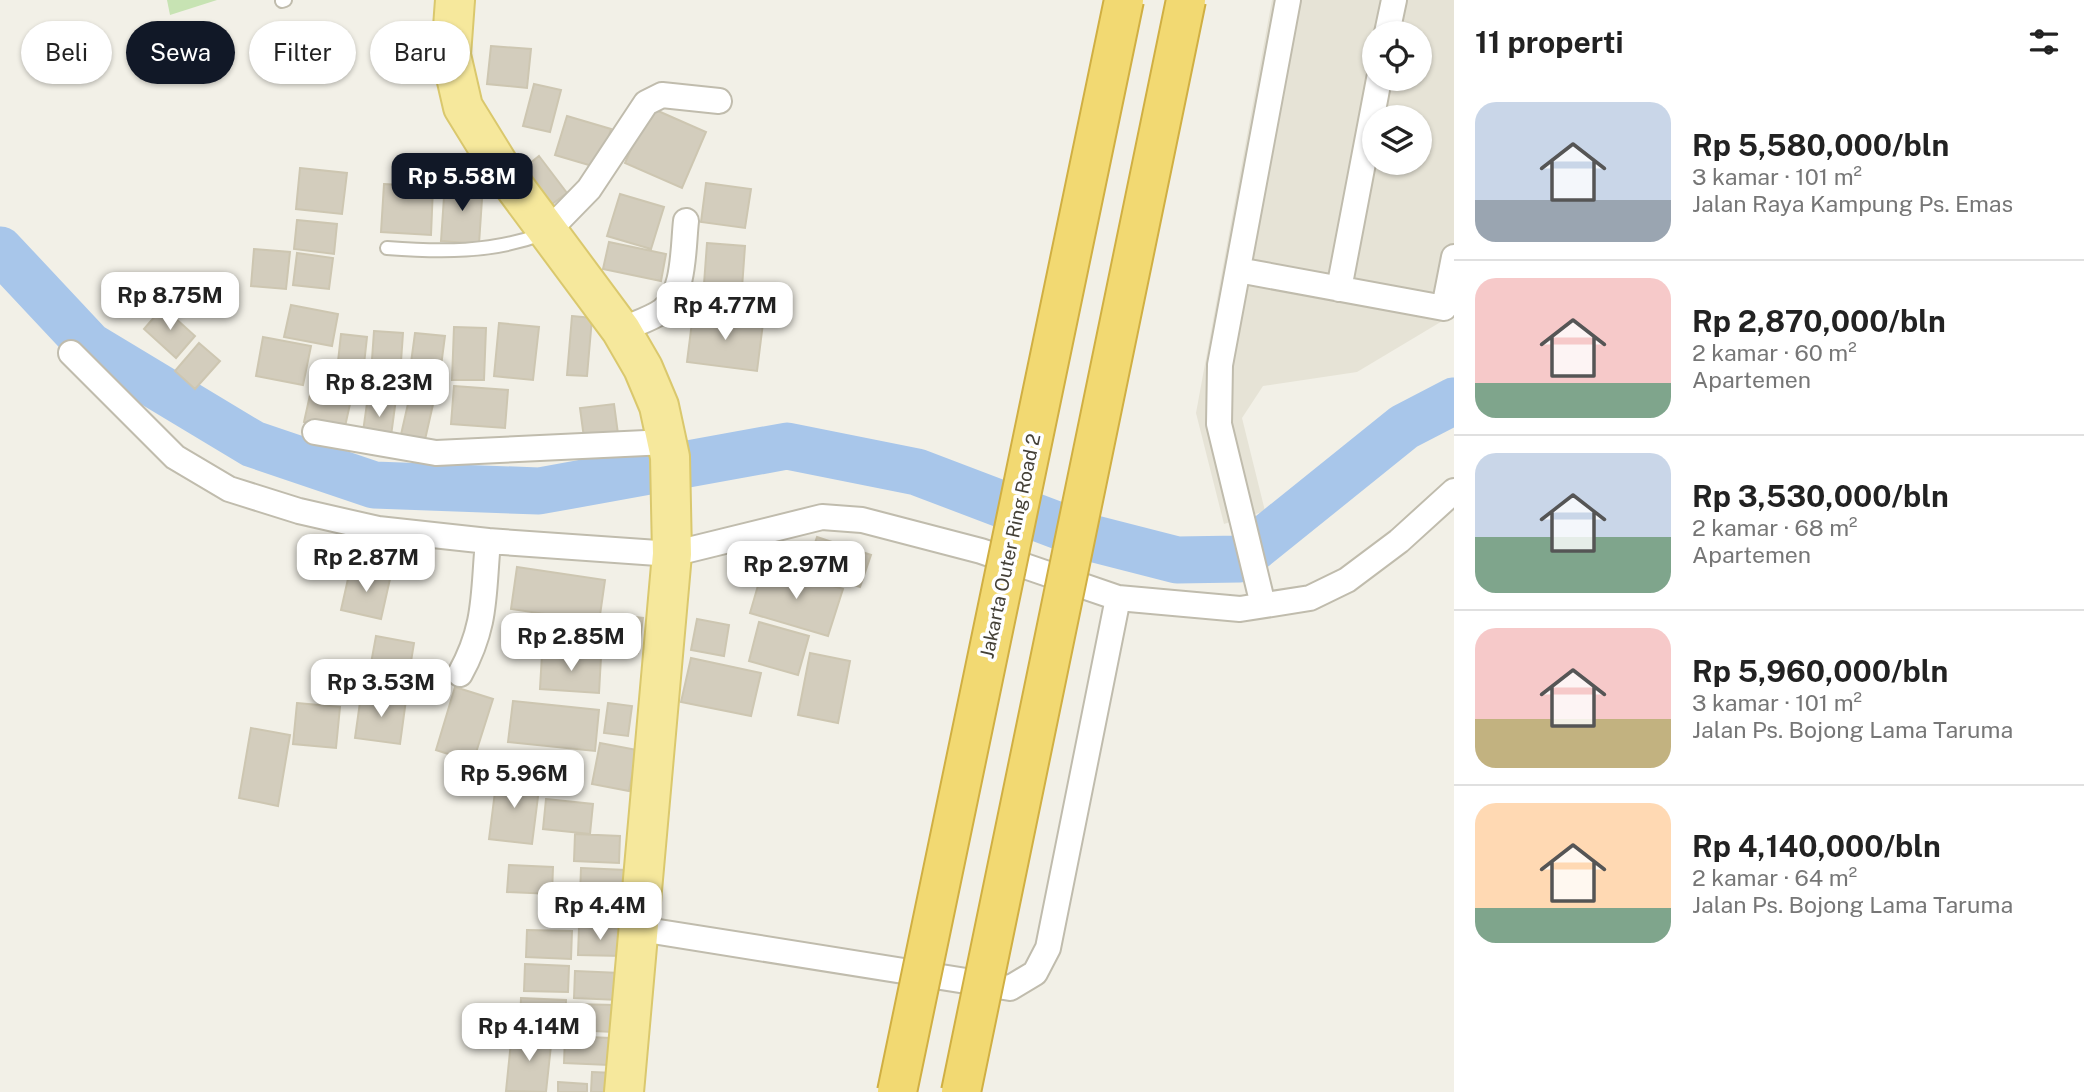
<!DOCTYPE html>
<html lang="id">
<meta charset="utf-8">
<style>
:root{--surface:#fff;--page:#f2f2f2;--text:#222;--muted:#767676;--line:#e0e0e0;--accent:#111827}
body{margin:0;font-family:"Public Sans",sans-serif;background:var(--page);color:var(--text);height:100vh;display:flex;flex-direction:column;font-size:26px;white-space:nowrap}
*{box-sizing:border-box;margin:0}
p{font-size:23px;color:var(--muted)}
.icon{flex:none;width:38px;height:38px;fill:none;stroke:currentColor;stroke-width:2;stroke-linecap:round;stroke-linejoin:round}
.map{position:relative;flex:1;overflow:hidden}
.panel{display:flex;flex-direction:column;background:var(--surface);width:630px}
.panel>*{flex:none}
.top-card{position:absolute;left:21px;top:21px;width:665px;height:63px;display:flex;gap:14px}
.tools{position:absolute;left:1362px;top:21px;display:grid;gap:14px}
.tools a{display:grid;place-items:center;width:70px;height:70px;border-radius:50%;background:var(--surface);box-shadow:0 2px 5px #0004;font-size:35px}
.price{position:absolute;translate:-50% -60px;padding:0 16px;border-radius:14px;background:#fff;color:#222;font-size:23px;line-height:46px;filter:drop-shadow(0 2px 4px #0008)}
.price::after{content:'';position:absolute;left:50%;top:42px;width:21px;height:16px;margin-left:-10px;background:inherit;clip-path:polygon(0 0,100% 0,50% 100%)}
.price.on{background:var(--accent);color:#fff}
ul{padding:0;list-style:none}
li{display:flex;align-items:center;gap:21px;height:175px;padding:0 21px}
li+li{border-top:2px solid var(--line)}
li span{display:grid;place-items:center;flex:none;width:196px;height:140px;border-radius:21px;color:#555}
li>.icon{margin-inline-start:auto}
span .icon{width:84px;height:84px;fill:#fffc;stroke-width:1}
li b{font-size:30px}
h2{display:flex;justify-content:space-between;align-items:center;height:84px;padding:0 21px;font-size:30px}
.tag{padding:0 24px;border-radius:32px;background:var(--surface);box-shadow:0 2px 5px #0004;font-size:24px;line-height:63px}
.tag.on{background:var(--accent);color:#fff}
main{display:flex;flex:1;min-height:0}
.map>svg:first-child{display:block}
</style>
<main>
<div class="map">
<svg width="1454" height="1092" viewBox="0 0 1454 1092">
<rect width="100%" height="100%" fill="#f2f0e7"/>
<path fill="#e6e3d6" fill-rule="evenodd" d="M1272,0H1454V314L1357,372L1263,386L1242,418L1265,511L1224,524L1196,413ZM1374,33H1419V79H1374ZM1374,117H1419V163H1374Z"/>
<path fill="#c7e3b3" d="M167,0H217L170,15Z"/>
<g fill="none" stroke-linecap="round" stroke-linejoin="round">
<path stroke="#a8c6ea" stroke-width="47" d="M0,250L90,346L253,444L374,485L539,491L787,446L917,472L1091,538L1177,560L1240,559L1404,427L1454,401"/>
</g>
<path fill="#d3cdbd" stroke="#cdc6b1" stroke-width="2" d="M491,46L531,49L527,88L487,84Z
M534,84L561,90L550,132L523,126Z
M649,107L706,132L682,188L625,163Z
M567,116L611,129L599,168L555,155Z
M539,156L567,193L540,213L513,177Z
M300,168L347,173L342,214L296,209Z
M445,182L483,184L479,244L441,241Z
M706,183L751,189L745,228L701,222Z
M384,184L433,187L431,235L381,232Z
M620,194L664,207L651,249L607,236Z
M297,220L337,224L334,254L294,249Z
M609,242L666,254L661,281L603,269Z
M707,243L745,246L742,288L704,284Z
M254,249L290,252L286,289L251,286Z
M297,253L333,258L329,289L293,285Z
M291,305L338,314L332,346L284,337Z
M163,307L195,336L176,358L144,329Z
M693,314L763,323L757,371L687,362Z
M572,316L592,318L587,376L567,375Z
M499,323L539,327L533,380L494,376Z
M454,327L486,328L484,380H452Z
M374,331L403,333L399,390L370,388Z
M415,333L445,336L438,389L408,385Z
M341,334L367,337L361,392L335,389Z
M263,337L311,346L303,385L256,376Z
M199,343L220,361L195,389L175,371Z
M312,386L352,395L344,431L304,422Z
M454,386L508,390L505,428L451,424Z
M410,395L434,400L424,444L400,439Z
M368,396L396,399L390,443L362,439Z
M614,404L618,434L584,438L580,408Z
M817,537L871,555L860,587L806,569Z
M764,565L843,589L828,636L750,613Z
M517,567L605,580L599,622L511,609Z
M350,570L390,579L381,619L341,610Z
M608,614L643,618L638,653L604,648Z
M528,618L593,629L588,654L524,643Z
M697,619L729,625L724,656L691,650Z
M759,622L809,636L798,675L749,661Z
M376,636L414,643L407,686L368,680Z
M810,653L850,661L838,723L798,715Z
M542,654L601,657L599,693L540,689Z
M691,658L761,673L751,716L681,702Z
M455,687L493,699L473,762L436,750Z
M361,695L406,700L400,744L355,738Z
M513,701L599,710L595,751L508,742Z
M297,703L340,707L336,748L293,744Z
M608,703L632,706L628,736L604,733Z
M251,728L290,735L278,806L239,798Z
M600,743L637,750L629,791L592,784Z
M497,776L540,781L532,844L489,839Z
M546,799L593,804L590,834L543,829Z
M575,834L620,836L619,863L574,861Z
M509,865L553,867L552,894L507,892Z
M581,868L626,870L625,897L580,896Z
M579,927L623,929L622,956L578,955Z
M527,930L572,931L571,959L526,957Z
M525,964L569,966L568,992L524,991Z
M575,971L620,973L619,1000L574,998Z
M521,998L566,1000L565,1027L520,1025Z
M571,1004L615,1005L614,1032L570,1030Z
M512,1032L552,1036L546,1092L506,1091Z
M565,1036L610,1038L609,1065L564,1063Z
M592,1072L614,1073L613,1092H591Z
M558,1082L587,1084V1092H558Z"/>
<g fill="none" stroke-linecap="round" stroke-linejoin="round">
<defs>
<path id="lane" d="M282,1L285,0
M387,248C440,252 492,253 542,234"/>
<path id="street" d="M1387,33L1394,0
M547,232L589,189L646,103L662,95L719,101
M1238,270L1444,308L1454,257
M1339,289L1379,79
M621,330C634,324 651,319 662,311C685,294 683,247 686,221
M71,353L175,457L229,489L299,511L378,529L488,541
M315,432L436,453L667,442
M1263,605L1219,424L1220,365L1288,0
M460,674C487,625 483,594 488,541L672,554L822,517L862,520L981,551L1118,598L1240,609L1310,598L1347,580L1399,541L1454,491
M640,929L1010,988L1035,973L1048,948L1118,598"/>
<path id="primary" d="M455,0L451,55L463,107L500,167L621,330L643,368L659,406L670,457L672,554L624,1092"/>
</defs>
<use href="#lane" stroke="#c0bcad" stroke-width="16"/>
<use href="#street" stroke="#c0bcad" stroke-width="28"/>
<use href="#primary" stroke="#dac86d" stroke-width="42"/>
<use href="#lane" stroke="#fff" stroke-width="12"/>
<use href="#street" stroke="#fff" stroke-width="24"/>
<use href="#primary" stroke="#f6e89c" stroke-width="38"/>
<defs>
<path id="highway-bridge" d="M897,1092L1124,0
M961,1092L1186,0"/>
</defs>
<use href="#highway-bridge" stroke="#d0af43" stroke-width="42" stroke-linecap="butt"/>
<use href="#highway-bridge" stroke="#f2d972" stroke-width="38"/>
</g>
<g text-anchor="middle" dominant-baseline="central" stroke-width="7" stroke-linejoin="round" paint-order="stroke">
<g font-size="19" fill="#454137" stroke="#fff">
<text transform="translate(1010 546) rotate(-78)">Jakarta Outer Ring Road 2</text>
</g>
</g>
</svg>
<div class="tools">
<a><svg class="icon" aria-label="locate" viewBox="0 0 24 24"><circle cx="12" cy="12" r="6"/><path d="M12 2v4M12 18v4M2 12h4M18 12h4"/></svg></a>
<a><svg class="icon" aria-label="layers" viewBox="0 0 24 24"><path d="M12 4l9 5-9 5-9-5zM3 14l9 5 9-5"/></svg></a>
</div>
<b class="price on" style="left:462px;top:213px">Rp 5.58M</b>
<b class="price" style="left:170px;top:332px">Rp 8.75M</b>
<b class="price" style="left:725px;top:342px">Rp 4.77M</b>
<b class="price" style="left:379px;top:419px">Rp 8.23M</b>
<b class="price" style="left:366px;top:594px">Rp 2.87M</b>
<b class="price" style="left:796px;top:601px">Rp 2.97M</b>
<b class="price" style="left:571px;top:673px">Rp 2.85M</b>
<b class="price" style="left:381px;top:719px">Rp 3.53M</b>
<b class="price" style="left:514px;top:810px">Rp 5.96M</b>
<b class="price" style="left:600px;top:942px">Rp 4.4M</b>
<b class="price" style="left:529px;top:1063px">Rp 4.14M</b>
<div class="top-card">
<a class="tag">Beli</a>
<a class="tag on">Sewa</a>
<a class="tag">Filter</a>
<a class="tag">Baru</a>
</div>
</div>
<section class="panel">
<h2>11 properti<svg class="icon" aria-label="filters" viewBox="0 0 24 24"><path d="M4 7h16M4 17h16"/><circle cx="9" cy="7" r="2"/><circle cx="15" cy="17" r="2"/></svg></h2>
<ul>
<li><span style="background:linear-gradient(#c9d6e8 70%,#9aa5b1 0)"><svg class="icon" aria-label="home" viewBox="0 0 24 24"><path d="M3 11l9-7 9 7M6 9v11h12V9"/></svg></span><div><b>Rp 5,580,000/bln</b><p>3 kamar · 101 m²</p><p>Jalan Raya Kampung Ps. Emas</p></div></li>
<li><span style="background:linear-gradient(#f6c9c9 75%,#7fa58c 0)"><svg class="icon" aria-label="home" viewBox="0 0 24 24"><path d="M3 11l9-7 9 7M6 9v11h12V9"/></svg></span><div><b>Rp 2,870,000/bln</b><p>2 kamar · 60 m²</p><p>Apartemen</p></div></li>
<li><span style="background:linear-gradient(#c9d6e8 60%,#7fa58c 0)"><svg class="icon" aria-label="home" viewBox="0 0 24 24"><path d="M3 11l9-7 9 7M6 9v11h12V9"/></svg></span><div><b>Rp 3,530,000/bln</b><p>2 kamar · 68 m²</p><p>Apartemen</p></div></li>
<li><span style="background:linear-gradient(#f6c9c9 65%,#c2b280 0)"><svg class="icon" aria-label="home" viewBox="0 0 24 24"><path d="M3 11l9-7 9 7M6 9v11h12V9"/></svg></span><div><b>Rp 5,960,000/bln</b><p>3 kamar · 101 m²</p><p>Jalan Ps. Bojong Lama Taruma</p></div></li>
<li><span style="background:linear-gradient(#ffd9b3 75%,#7fa58c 0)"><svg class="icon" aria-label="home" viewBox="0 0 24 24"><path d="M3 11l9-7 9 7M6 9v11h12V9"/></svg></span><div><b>Rp 4,140,000/bln</b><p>2 kamar · 64 m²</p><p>Jalan Ps. Bojong Lama Taruma</p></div></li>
</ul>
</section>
</main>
